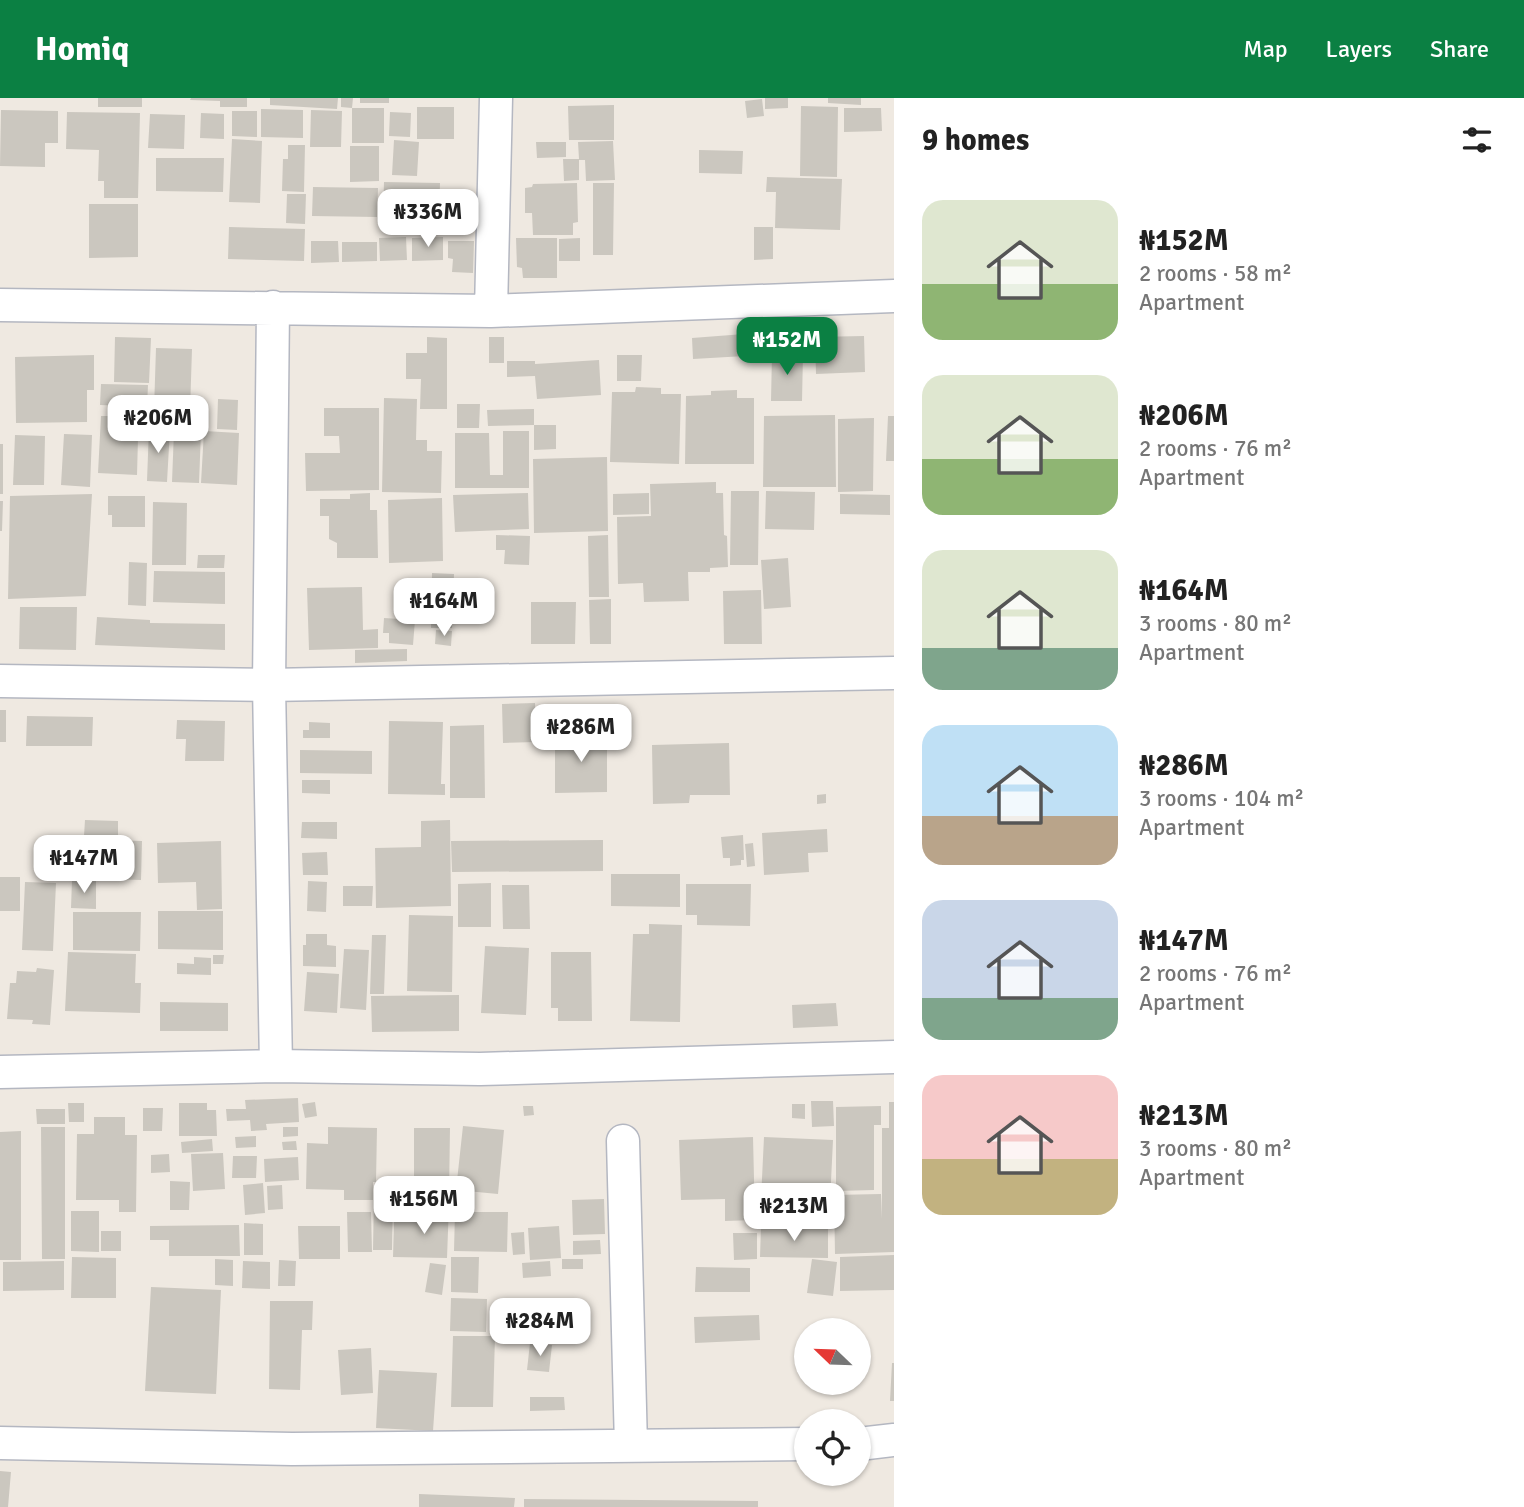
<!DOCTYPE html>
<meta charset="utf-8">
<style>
:root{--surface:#fff;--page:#f2f2f2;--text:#222;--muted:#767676;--accent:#0b8043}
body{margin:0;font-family:Signika,sans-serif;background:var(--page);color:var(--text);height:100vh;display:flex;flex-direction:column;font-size:26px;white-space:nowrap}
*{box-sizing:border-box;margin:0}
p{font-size:23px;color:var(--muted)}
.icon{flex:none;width:38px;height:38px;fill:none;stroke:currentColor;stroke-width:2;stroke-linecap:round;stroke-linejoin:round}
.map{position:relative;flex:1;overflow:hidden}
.panel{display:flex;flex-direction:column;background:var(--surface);width:630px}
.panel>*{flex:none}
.needle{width:46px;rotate:293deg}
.buttons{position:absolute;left:794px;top:1220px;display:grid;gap:14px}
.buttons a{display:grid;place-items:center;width:77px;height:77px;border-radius:50%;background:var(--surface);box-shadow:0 2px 5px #0004;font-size:35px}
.price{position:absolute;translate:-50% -60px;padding:0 16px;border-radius:14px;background:#fff;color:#222;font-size:23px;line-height:46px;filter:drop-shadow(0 2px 4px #0008)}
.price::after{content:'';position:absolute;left:50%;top:42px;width:21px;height:16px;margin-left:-10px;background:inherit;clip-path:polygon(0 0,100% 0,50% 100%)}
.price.active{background:var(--accent);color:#fff}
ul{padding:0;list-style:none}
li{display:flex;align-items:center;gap:21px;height:175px;padding:0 28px}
li span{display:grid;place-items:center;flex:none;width:196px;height:140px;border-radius:21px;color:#555}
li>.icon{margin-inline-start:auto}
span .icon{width:84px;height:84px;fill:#fffc;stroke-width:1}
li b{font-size:30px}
h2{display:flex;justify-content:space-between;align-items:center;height:84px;padding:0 28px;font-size:30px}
header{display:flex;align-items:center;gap:42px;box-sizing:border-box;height:98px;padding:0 35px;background:var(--accent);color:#fff}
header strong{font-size:33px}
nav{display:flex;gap:38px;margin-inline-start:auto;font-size:24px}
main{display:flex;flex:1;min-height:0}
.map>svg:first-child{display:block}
</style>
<header>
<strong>Homiq</strong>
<nav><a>Map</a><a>Layers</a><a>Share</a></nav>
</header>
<main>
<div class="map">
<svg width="894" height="1409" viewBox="0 0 894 1409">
<rect width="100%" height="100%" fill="#efe9e1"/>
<path fill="#cbc7bf" d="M98,0H142V9H98Z
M191,0H247V9H220V3L190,2Z
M270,0H338L337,11L270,7Z
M341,0H353L352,10L341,9Z
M360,0H389V5H360Z
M765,0H788V10L765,11Z
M828,0H861V7L828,5Z
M762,1L764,18L747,20L745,3Z
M614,7V42H569L568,8Z
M801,8L838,9L837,79L800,78Z
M417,9H454V41H417Z
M352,10H384V45H352Z
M844,10H881L882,33L844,34Z
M261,11L303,12V40L261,39Z
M1,12L58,13V45H45V69L0,68Z
M311,12L342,13L341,49H310Z
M232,13H257V39L232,38Z
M67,14L140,15L138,100H104V83H98L99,52L66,51Z
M390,14L411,15L410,39L389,38Z
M201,15L224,16V41L200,40Z
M150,16L185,17L184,51L148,50Z
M232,41L262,43L260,105L229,104Z
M394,42L419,44L417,78L392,77Z
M613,43L615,82L586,83L585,62H579V82L564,83L563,61H579L578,44Z
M536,44H566V59L537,60Z
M288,47H305L304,94L282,93L283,61H288Z
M350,48H379V83L350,84Z
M699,52L743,53L742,76L699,75Z
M156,60H224L223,94L156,93Z
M767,79L842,81L840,132L775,130L776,94H766Z
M384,84L440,85L439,119H383Z
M577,85L578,124L573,125V137H533L532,115H525V90L532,89L533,86Z
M593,85H614L613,157H593Z
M313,89L378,90L377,119L312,118Z
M287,96H306L305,126L286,125Z
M89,106H138V159L89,160Z
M229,129L305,131L304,163L228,161Z
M754,129H773V161L754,162Z
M406,139L407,162L380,163L379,140Z
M443,139V162L412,163V140Z
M516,140H557V180H523L522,170L517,169Z
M580,140V163H559V141Z
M311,143H338L339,164L311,165Z
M448,143H474L473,175L452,174L453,161L448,160Z
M342,144H377V163L342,164Z
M744,236L745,258L693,261L692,240Z
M864,238L865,274L816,276L815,239Z
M115,239L151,240L149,285L114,284Z
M427,239L447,240V311H420L421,281H406V255H427Z
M489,239H504V265H489Z
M156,250L192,251L190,313L154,312Z
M772,256H803L802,303H771Z
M94,257V292H87V324L16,325L15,259Z
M617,257H642L641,283H617Z
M599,262L601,297L537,301L535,278L507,279V263H535V266Z
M101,286L148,287L147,309L100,307Z
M636,289L661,290V296H681L679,366L610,364L612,294H635Z
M737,292V300H754V366H685L686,298L711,297V293Z
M384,300L417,301L416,342H427V353H442L441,395L382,394Z
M218,301L238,302L237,332L217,331Z
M457,306H480L479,330H457Z
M324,310H379V392L306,393L305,355H340L339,338H324Z
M127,311H145V330L127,329Z
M534,311V327H556V351L534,352V327L488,328L487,312Z
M835,317L836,389H763L764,318Z
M101,318H119L118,339L138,340L137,377L98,375Z
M888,318H894V363H886Z
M874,320L873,393L838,394V321Z
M149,330L170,331L167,384L147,383Z
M174,333L201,334L199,385L172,384Z
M204,333L239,335L237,387L201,385Z
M503,333H529V390H455V335H489L490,377H503Z
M64,336L92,337L90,389L61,387Z
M15,337L45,338L44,387H13Z
M0,346H3V396H0Z
M607,359L608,433L534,435L533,361Z
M716,384V395H723L724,437L727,438L728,469L710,470V474H688L689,503L644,504L643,485L618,486L617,419L651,418L650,386Z
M731,393H759L758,467H730Z
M766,393L815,394L814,432L765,431Z
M370,395V412H377L378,460H337V445L329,441V418H320V401H350V396Z
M528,395L529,431L455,434L453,397Z
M649,395V416L613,417V396Z
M92,396L86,498L8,501L10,398Z
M840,396L890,397V417L840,416Z
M108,398H145V429H112V417H108Z
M442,400L443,463L389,465L388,402Z
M0,403H3L2,433H0Z
M153,404L187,405L186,467H152Z
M496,437L530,438L529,467L504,466L505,452H496Z
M608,437L609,499H589L588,438Z
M198,457H225L224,470H197Z
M788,460L791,509L764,511L761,462Z
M129,464L147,465L146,508L128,507Z
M154,473L225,474V506L153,504Z
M432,475L454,476L452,530H431Z
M362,489L363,532L378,531V550L309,552L307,490Z
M761,492L762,546H724L723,493Z
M611,501V546H590L589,502Z
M531,504H576L575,546H531Z
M20,509H77L76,552L19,551Z
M97,519L150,522V525L225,526V552L95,547Z
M384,520L415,522L413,547L389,545V535H383Z
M436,532L452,533L451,548L435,546Z
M407,551V563L355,565V552Z
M535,605L536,644L503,645L502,606Z
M0,612H6V644H0Z
M27,618L93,619L92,648H26Z
M177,622L225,623L224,663H185L186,641H176Z
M389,623L443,624L441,686H445V697L388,696Z
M309,624L330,625V640H303V632H309Z
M484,627L485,700H450V628Z
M555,637H607V694L555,695Z
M729,645L730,697H690L689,705L653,706L652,647Z
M300,652L372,653V676L300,675Z
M302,682H330V696L302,695Z
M826,696V705L817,706V697Z
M85,722L118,723V739L84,738Z
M450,722L451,808L376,810L375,750L421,749V723Z
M302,724H337V741L301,740Z
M827,731L828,754L808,755L809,774L764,777L762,735Z
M743,737L744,762H741V767L730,768V760H723L721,739Z
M77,741L142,743L141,782L76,780Z
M603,742V773L452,774L451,743Z
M221,743L222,811L197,812L196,784L158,785L157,745Z
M753,745L755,768L747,769L745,746Z
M327,754L328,777H303L302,755Z
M611,776H680V809L611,808Z
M0,779H20V813H0Z
M72,782L96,783V811L71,810Z
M308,783L327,784L326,814L307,813Z
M25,784L56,785L53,853L22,852Z
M491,785V829H458V786Z
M686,786H751L750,828L697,827V817H686Z
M502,787H529L530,831H503Z
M343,788H373L372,808H343Z
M158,813H223V852L158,851Z
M73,814H141L140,853L73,852Z
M409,817L453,818L452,894L407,893Z
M649,826L682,827L680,924L630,923L633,836H649Z
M306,836H327V847L336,848V869L303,868V847H306Z
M372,837H386L384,896H370Z
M485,848L529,850L526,917L481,915Z
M344,851L369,852L366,912L340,910Z
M68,854L136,856L135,885H141L140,915L65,913Z
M551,854H591L592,923H558V910H551Z
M213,857H224L223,866H213Z
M194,859L211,860V877L177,876V865L194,866Z
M37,870L54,872L50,927L32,926L33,922L7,921L10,885H16L17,873L36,874Z
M307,874L339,876L337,915L304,913Z
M459,897V933L372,934L371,898Z
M160,904L228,905V933H160Z
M836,905L838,928L793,930L792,907Z
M298,1000L299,1024L266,1026L267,1032L251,1033L250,1022L227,1023L226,1011H246L245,1002Z
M811,1003H833L834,1028L812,1029Z
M315,1004L317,1018L305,1020L302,1006Z
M889,1004H894V1154L835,1156L834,1097L881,1096L882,1121V1030H889Z
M68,1005H84V1024H69Z
M179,1005H207V1012H216L217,1038H179Z
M792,1006H805V1021L792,1020Z
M523,1008H533L534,1017L524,1018Z
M881,1008V1027H874V1092L836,1093V1009Z
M143,1010H163L162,1033H143Z
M36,1011H65V1026H37Z
M94,1019H125V1037H137L136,1114H119V1102H76L77,1036H94Z
M463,1028L504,1032L498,1096L456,1092Z
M41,1029H65V1161H42Z
M283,1029H298V1038L283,1039Z
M328,1029L377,1030L376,1084H373V1102H344V1092L306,1091L307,1045L328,1046Z
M414,1030H450L449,1096H423V1085H414Z
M21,1033V1162H0V1034Z
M256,1038V1049L236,1050L235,1039Z
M753,1039L755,1122L725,1123V1101L681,1102L679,1042Z
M764,1039L833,1042L830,1104L761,1101Z
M212,1041L213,1053L182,1055L181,1044Z
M296,1043L297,1052H283L282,1044Z
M223,1055L225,1091L193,1093L191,1056Z
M169,1056L170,1074L151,1075V1057Z
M233,1058H257L256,1080H232Z
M298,1059L299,1082L265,1084L264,1061Z
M170,1083L190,1084L189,1112H170Z
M263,1085L265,1115L245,1117L243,1087Z
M282,1087L283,1111L268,1112L267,1088Z
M374,1095H393L392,1152H373Z
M604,1101L605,1136L573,1137L572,1102Z
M431,1105L449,1106L447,1160L393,1159L394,1124H430Z
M71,1113H99V1154L71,1153Z
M347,1114H371L372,1154H348Z
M455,1114H508L507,1154L454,1153Z
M244,1125L263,1126V1157H244Z
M239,1127L240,1158H169V1142H150V1128Z
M298,1128H340V1161H299Z
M559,1128L561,1160L530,1162L528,1130Z
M761,1129L828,1130V1160L760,1159Z
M101,1133H121V1153H101Z
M524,1134L525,1156L513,1157L511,1135Z
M733,1135H757V1161L734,1162Z
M600,1142L601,1156L573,1157V1143Z
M894,1157V1192L840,1193V1159Z
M72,1159L116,1160V1200H71Z
M451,1159H479L478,1195L451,1194Z
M215,1161L233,1162V1188L215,1187Z
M562,1161H583V1171H562Z
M812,1161L837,1164L833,1198L807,1195Z
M279,1162L296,1163L295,1188H278Z
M64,1163V1192L3,1193V1164Z
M243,1163L270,1164V1191L242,1190Z
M550,1163L551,1178L523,1180L522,1165Z
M430,1165L446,1167L442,1197L425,1194Z
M696,1169L750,1170V1194H695Z
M151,1189L221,1192L216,1296L145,1293Z
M451,1200L487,1201L486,1234L450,1233Z
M522,1200H535V1233H522Z
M270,1203H313L312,1232H302L300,1292L269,1291Z
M759,1217L760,1242L695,1245L694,1219Z
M453,1238H495L493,1309H451Z
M530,1245L552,1247L549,1274L527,1272Z
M371,1250L373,1295L341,1297L338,1252Z
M892,1265H894V1303H890Z
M379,1272L437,1275L433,1333L376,1330Z
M530,1299H564L565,1312L530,1313Z
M0,1373L11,1374L8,1409H0Z
M419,1396L515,1400L514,1409H419Z
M524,1401L758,1403V1409H524Z"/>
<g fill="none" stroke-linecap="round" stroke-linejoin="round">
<defs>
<path id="street" d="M0,207L491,213L894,198
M273,209L269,587L276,968
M491,213L496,0
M0,583L269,587L894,575
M0,974L276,968L480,971L894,959
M623,1043L631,1348
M0,1345L292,1351L807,1346
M859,1346L894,1342"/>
</defs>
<use href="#street" stroke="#b4b7c1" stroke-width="35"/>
<use href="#street" stroke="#fff" stroke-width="32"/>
</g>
</svg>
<div class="buttons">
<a><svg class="needle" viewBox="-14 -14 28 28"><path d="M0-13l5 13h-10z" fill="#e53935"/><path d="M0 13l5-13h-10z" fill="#767676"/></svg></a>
<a><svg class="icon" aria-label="locate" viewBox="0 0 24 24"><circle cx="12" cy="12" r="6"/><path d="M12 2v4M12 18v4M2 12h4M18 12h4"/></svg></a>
</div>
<b class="price" style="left:428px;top:151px">₦336M</b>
<b class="price active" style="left:787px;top:279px">₦152M</b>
<b class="price" style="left:158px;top:357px">₦206M</b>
<b class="price" style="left:444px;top:540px">₦164M</b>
<b class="price" style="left:581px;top:666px">₦286M</b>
<b class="price" style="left:84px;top:797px">₦147M</b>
<b class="price" style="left:424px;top:1138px">₦156M</b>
<b class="price" style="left:794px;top:1145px">₦213M</b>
<b class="price" style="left:540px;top:1260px">₦284M</b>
</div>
<section class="panel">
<h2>9 homes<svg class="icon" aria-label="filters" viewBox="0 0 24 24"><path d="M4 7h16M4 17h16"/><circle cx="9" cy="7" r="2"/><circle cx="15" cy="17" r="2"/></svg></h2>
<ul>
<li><span style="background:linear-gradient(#dfe7d0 60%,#8fb573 0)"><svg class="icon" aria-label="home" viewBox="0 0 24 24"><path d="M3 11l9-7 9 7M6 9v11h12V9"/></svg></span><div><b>₦152M</b><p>2 rooms · 58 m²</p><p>Apartment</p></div></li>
<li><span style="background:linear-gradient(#dfe7d0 60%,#8fb573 0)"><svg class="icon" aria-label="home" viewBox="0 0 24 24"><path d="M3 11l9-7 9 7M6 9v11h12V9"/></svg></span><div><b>₦206M</b><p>2 rooms · 76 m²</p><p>Apartment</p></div></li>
<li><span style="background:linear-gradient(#dfe7d0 70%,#7fa58c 0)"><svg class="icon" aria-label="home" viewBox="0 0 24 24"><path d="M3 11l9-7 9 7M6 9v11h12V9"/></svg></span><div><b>₦164M</b><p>3 rooms · 80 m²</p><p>Apartment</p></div></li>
<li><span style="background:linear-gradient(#bfe0f5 65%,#b9a48a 0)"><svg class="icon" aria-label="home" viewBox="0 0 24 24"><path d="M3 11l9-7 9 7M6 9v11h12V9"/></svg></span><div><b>₦286M</b><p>3 rooms · 104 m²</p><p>Apartment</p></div></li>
<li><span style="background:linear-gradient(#c9d6e8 70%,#7fa58c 0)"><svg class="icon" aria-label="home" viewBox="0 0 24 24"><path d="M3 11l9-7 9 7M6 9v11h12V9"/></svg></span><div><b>₦147M</b><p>2 rooms · 76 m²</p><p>Apartment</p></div></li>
<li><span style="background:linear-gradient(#f6c9c9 60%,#c2b280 0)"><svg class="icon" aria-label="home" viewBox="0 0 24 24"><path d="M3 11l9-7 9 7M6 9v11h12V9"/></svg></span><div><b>₦213M</b><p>3 rooms · 80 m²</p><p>Apartment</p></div></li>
</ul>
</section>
</main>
